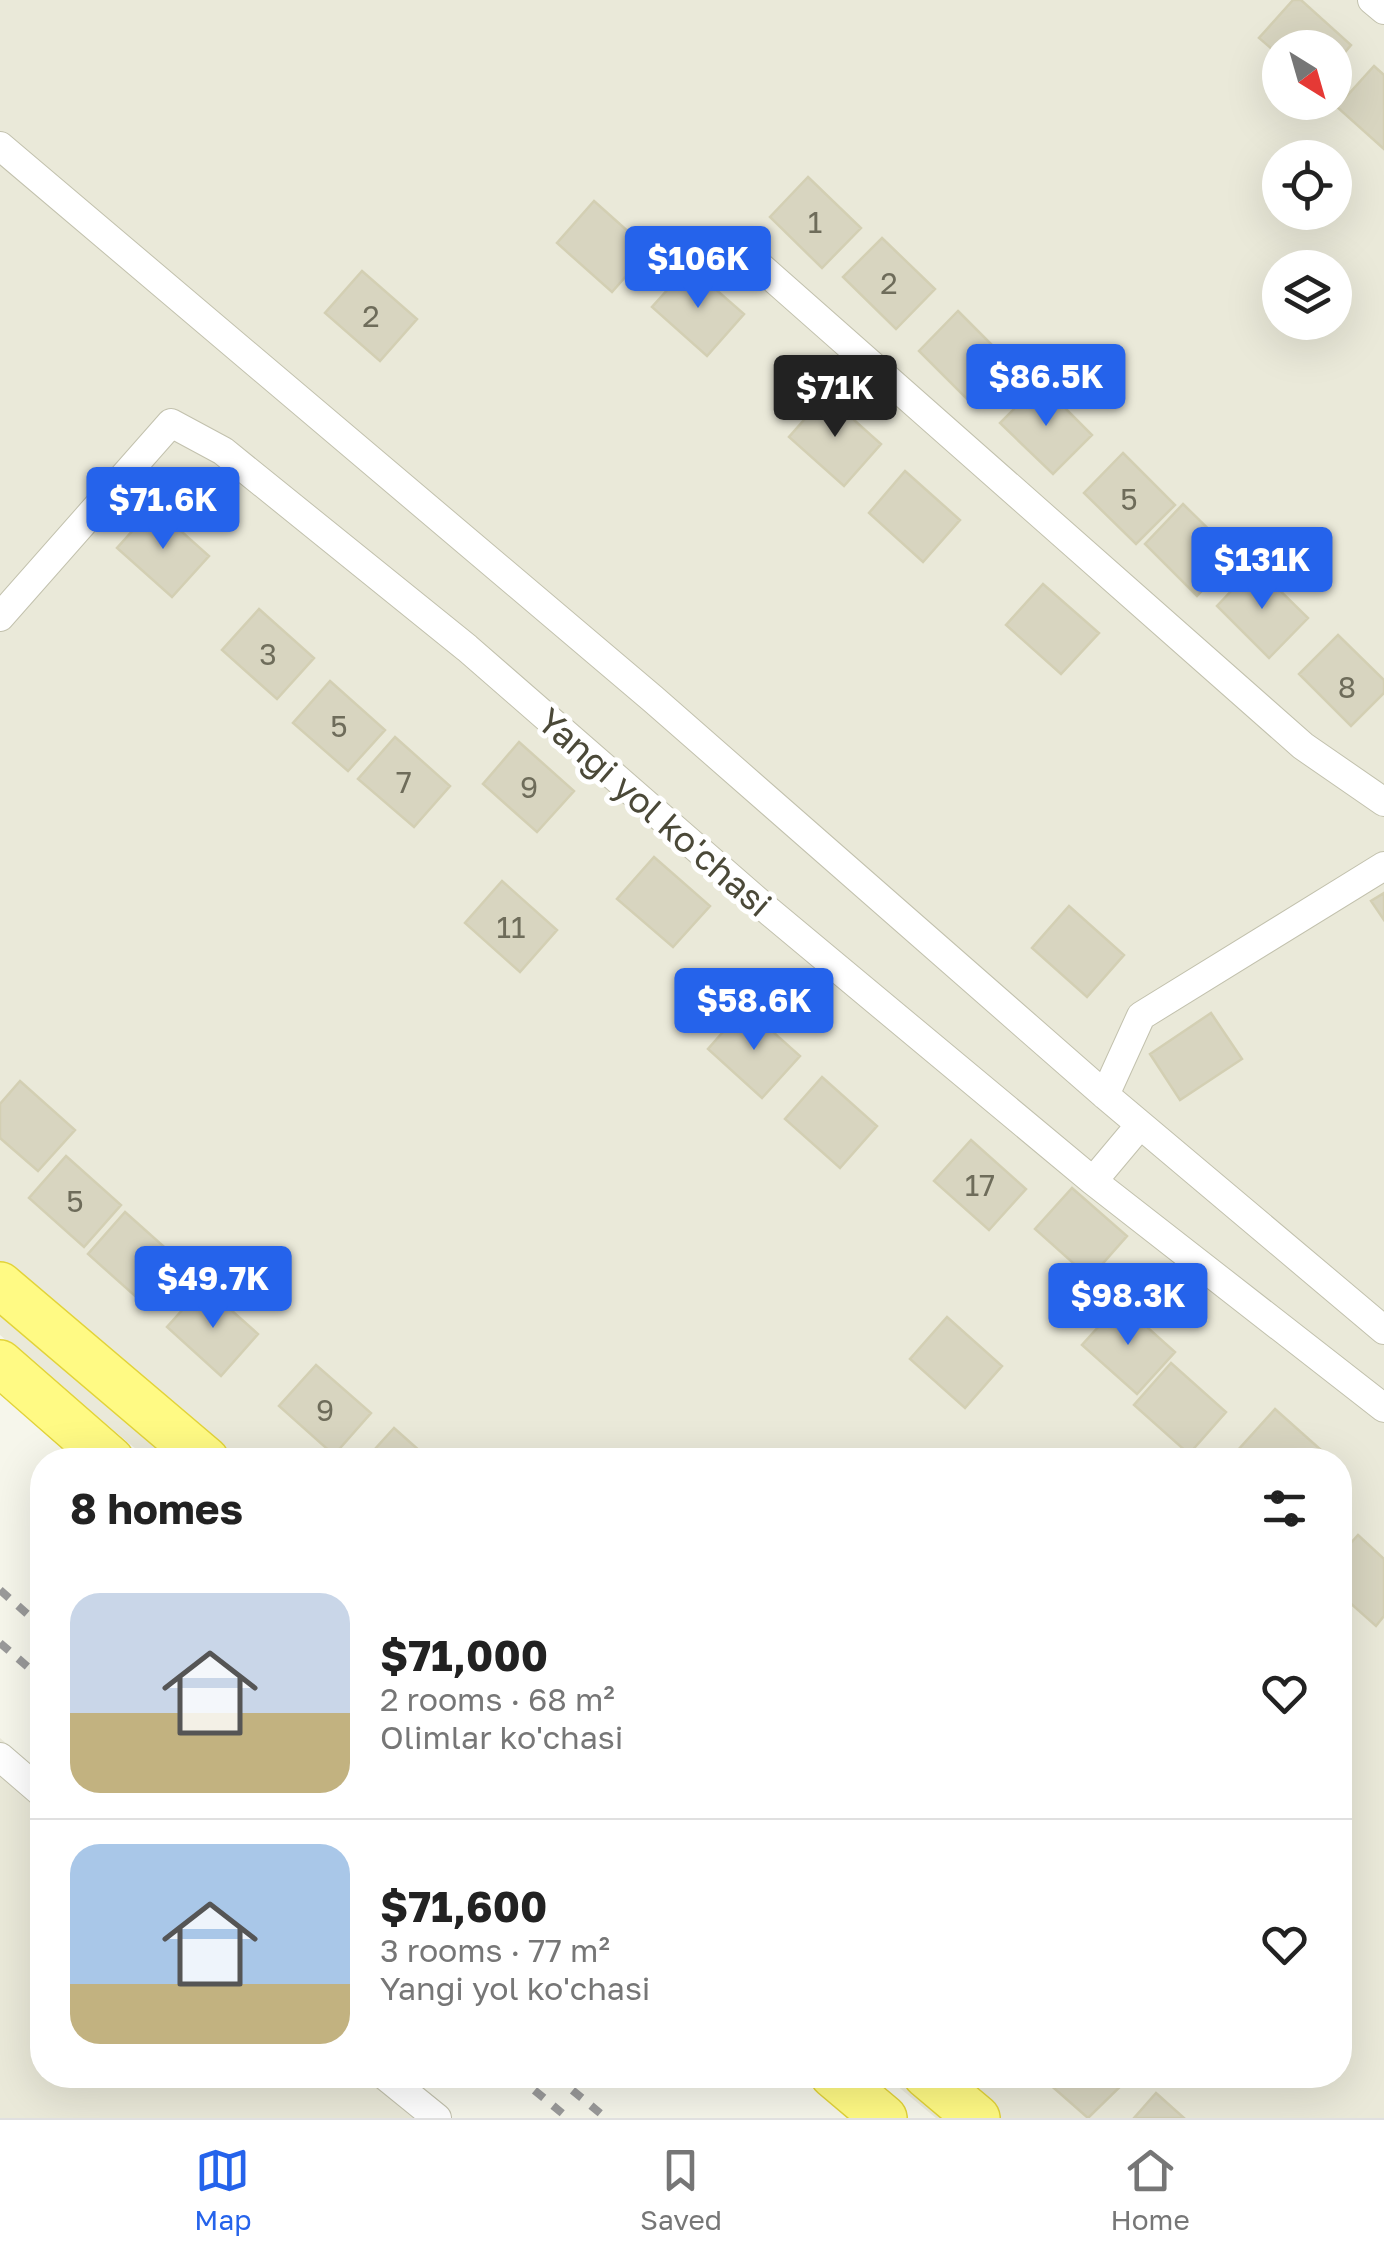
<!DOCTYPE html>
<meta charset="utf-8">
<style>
:root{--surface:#fff;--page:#f6f6f6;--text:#222;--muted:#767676;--line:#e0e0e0;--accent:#2563eb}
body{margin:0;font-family:"Golos Text",sans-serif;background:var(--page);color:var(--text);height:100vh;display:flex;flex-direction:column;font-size:38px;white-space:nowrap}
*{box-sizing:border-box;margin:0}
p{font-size:32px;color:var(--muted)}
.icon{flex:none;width:55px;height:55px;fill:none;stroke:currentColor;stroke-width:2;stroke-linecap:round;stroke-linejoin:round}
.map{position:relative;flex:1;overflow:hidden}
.panel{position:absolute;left:30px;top:1448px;width:1322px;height:640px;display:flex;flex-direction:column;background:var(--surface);border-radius:40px;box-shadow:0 10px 40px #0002}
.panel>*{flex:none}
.needle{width:65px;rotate:143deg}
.controls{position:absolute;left:1262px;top:30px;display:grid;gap:20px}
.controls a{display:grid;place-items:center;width:90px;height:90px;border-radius:50%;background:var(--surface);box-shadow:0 10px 40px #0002;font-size:50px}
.price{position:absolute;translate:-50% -85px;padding:0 22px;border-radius:10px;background:var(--accent);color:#fff;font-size:32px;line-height:65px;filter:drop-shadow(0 2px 5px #0008)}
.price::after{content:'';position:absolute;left:50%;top:60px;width:30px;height:22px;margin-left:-15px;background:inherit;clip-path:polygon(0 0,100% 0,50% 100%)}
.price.active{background:#222;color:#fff}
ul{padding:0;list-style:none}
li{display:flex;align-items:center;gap:30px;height:250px;padding:0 40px}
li+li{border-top:2px solid var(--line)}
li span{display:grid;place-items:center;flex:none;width:280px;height:200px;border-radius:30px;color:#555}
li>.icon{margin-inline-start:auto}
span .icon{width:120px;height:120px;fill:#fffc;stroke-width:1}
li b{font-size:42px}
h2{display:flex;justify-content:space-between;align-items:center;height:120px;padding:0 40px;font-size:42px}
.menu{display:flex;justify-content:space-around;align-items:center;height:140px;border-top:2px solid var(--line);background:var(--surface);font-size:28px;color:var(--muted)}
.menu a{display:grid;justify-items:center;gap:5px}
.menu .active{color:var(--accent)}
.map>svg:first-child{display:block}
</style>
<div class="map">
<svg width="1384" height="2118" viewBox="0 0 1384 2118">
<rect width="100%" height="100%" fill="#f6f6eb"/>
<path fill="#eae9d9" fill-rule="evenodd" d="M0,0H1384V2118H936L884,2075H1340V1460H149L0,1335ZM1280,48H1335V102H1280ZM1280,158H1335V212H1280ZM1280,268H1335V322H1280Z
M0,1738L42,1774V2075H389L438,2118H0Z"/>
<path fill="#d8d5c0" stroke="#d3cfb3" stroke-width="2.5" d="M1293,0H1301L1351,45L1335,64V48H1280V56L1259,38Z
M1374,66L1384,75V149L1337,107Z
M808,177L861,228L822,268L770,217Z
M594,201L649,250L612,292L557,243Z
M882,238L935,289L896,329L843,277Z
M689,266L744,314L707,356L652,307Z
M362,271L417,319L380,361L325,313Z
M958,311L1010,363L971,403L919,351Z
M1040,383L1092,435L1053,474L1000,423Z
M826,395L881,444L844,486L789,437Z
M1123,453L1175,505L1136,544L1084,493Z
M905,471L960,520L923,562L869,513Z
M1183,504L1236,556L1197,596L1145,544Z
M154,507L209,556L172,597L117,548Z
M1255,566L1308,618L1269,658L1217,606Z
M1043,584L1099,633L1061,674L1006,625Z
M259,609L314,658L277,699L222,650Z
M1338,635L1384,680V693L1351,726L1299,674Z
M330,681L385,730L348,771L293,723Z
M395,737L450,786L414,827L358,779Z
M519,742L574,791L537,832L483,784Z
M654,857L710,906L673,947L617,899Z
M502,881L557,930L520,972L465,923Z
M1384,893V920L1371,901Z
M1069,906L1124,955L1087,997L1032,948Z
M745,1007L800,1056L762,1098L708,1049Z
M1211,1013L1242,1059L1180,1100L1150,1054Z
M822,1077L877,1126L840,1168L785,1119Z
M20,1081L75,1130L38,1171L0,1138V1104Z
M971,1140L1026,1189L989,1230L934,1181Z
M66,1156L121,1205L84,1247L29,1198Z
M1072,1188L1127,1236L1090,1278L1035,1229Z
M125,1212L180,1261L143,1303L88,1254Z
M204,1286L258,1334L221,1376L167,1327Z
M1120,1303L1175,1352L1137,1394L1082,1345Z
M947,1317L1002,1366L965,1408L910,1359Z
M1171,1363L1226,1412L1189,1454L1134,1405Z
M316,1365L371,1413L334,1455L279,1406Z
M1275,1409L1330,1458L1328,1460H1249L1238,1450Z
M394,1428L430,1460H365Z
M1358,1535L1384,1559V1616L1376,1626L1340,1594V1555Z
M1039,2075H1124L1128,2079L1088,2118Z
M1156,2093L1184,2118H1134Z"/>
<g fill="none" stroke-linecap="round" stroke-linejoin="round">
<defs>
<path id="minor" d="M1372,0L1384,10
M0,146L653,699L1105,1095L1384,1330
M747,255L1303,746L1384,802
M0,617L171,423L223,451L467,648L770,912L1093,1181L1384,1408
M1105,1095L1141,1016L1384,866
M1093,1181L1140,1125
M0,1757L42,1793
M384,2075L437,2118"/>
<path id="trunk" d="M0,1285L206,1460
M0,1363L111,1460
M833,2075L884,2118
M926,2075L977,2118"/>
</defs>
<use href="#minor" stroke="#c2c1ad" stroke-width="30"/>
<use href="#trunk" stroke="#e2d339" stroke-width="48"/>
<use href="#minor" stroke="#fff" stroke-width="28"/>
<use href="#trunk" stroke="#fffa84" stroke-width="45"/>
<path stroke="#9a9a9a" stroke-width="8" stroke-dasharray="12 12" stroke-linecap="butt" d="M0,1590L42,1627
M0,1643L42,1679
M516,2075L568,2118
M554,2075L606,2118"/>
</g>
<g text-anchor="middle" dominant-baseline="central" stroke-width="10" stroke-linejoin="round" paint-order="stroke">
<g font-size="30" fill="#6e6c5a">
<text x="815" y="222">1</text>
<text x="889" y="283">2</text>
<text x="371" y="316">2</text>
<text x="1129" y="499">5</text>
<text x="268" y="654">3</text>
<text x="1347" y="687">8</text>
<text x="339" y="726">5</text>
<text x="404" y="782">7</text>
<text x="529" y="787">9</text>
<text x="511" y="927">11</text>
<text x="980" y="1185">17</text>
<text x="75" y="1201">5</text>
<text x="325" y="1410">9</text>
</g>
<g font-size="35" fill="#4b4938" stroke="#fff">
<text transform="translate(655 812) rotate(41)">Yangi yol ko'chasi</text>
</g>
</g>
</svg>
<div class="controls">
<a><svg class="needle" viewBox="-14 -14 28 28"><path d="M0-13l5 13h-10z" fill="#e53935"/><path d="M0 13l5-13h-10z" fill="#767676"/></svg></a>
<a><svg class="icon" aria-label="locate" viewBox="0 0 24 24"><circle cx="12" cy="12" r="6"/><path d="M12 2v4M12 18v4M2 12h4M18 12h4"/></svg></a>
<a><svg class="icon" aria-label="layers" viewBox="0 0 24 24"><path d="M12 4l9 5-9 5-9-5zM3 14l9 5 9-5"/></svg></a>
</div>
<b class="price" style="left:698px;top:311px">$106K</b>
<b class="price" style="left:1046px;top:429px">$86.5K</b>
<b class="price active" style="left:835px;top:440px">$71K</b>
<b class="price" style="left:163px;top:552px">$71.6K</b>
<b class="price" style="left:1262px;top:612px">$131K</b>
<b class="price" style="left:754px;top:1053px">$58.6K</b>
<b class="price" style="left:213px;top:1331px">$49.7K</b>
<b class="price" style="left:1128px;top:1348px">$98.3K</b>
<section class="panel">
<h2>8 homes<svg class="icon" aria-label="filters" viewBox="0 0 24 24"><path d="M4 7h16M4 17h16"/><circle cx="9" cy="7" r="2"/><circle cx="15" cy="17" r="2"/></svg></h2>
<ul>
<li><span style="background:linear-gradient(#c9d6e8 60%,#c2b280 0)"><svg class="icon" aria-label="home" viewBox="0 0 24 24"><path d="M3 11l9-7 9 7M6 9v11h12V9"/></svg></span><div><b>$71,000</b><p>2 rooms · 68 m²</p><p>Olimlar ko'chasi</p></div><svg class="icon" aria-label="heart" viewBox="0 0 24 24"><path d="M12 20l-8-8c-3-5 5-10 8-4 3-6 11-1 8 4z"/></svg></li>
<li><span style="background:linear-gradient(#a9c7e8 70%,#c2b280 0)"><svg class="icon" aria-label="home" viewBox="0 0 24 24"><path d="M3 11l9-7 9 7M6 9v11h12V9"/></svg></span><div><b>$71,600</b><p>3 rooms · 77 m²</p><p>Yangi yol ko'chasi</p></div><svg class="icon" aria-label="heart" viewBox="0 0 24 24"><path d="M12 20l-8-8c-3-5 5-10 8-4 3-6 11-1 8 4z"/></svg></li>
</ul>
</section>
</div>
<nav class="menu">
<a class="active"><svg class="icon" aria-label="map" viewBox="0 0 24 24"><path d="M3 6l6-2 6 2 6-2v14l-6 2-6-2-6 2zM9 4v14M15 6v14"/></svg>Map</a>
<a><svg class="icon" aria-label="saved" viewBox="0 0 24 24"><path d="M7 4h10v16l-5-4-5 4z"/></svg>Saved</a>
<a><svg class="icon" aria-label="home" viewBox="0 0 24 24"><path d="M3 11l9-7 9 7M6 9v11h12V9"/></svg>Home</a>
</nav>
